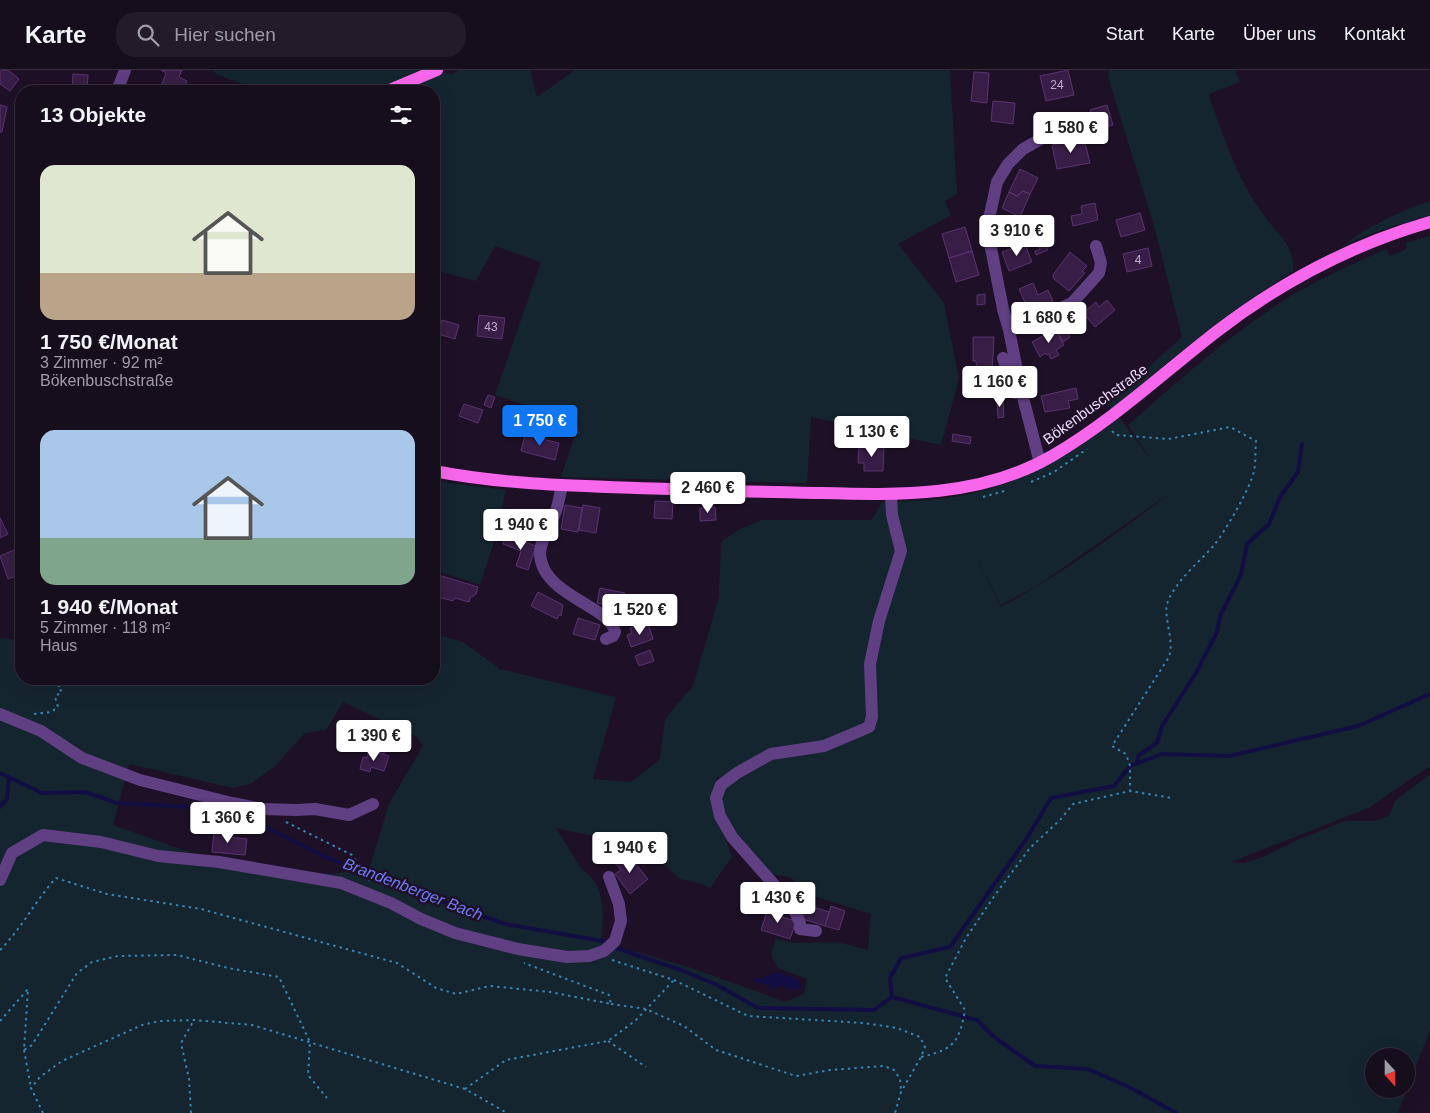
<!DOCTYPE html>
<html lang="de">
<meta charset="utf-8">
<style>
:root{--surface:#160d1d;--page:#231b2a;--text:#f1f3f6;--muted:#9e9ca4;--line:#352d3b;--accent:#1176f1}
body{margin:0;font-family:Helvetica,sans-serif;background:var(--page);color:var(--text);height:100vh;display:flex;flex-direction:column;font-size:19px;white-space:nowrap}
*{box-sizing:border-box;margin:0}
p{font-size:16px;color:var(--muted)}
.icon{flex:none;width:28px;height:28px;fill:none;stroke:currentColor;stroke-width:2;stroke-linecap:round;stroke-linejoin:round}
.map{position:relative;flex:1;overflow:hidden}
.panel{position:absolute;left:15px;top:15px;width:425px;height:600px;display:flex;flex-direction:column;background:var(--surface);border-radius:20px;box-shadow:0 5px 20px #0002,0 0 0 1px var(--line)}
.panel>*{flex:none}
.needle{width:32px;rotate:159deg}
.tools{position:absolute;left:1365px;top:978px;display:grid;gap:10px}
.tools a{display:grid;place-items:center;width:50px;height:50px;border-radius:50%;background:var(--surface);box-shadow:0 5px 20px #0002,0 0 0 1px var(--line);font-size:25px}
.price{position:absolute;translate:-50% -42px;padding:0 11px;border-radius:5px;background:#fff;color:#222;font-size:16px;line-height:32px;filter:drop-shadow(0 1px 2px #0008)}
.price::after{content:'';position:absolute;left:50%;top:30px;width:15px;height:11px;margin-left:-8px;background:inherit;clip-path:polygon(0 0,100% 0,50% 100%)}
.price.active{background:var(--accent);color:#fff}
ul{padding:0;list-style:none}
li{display:grid;align-content:center;gap:10px;height:265px;padding:0 25px}
li span{display:grid;place-items:center;height:155px;border-radius:15px;color:#555}
li>.icon{margin-inline-start:auto}
span .icon{width:90px;height:90px;fill:#fffc;stroke-width:1}
li b{font-size:21px}
h2{display:flex;justify-content:space-between;align-items:center;height:60px;padding:0 25px;font-size:21px}
header{display:flex;align-items:center;gap:30px;box-sizing:border-box;height:70px;padding:0 25px;background:var(--surface);border-bottom:1px solid var(--line)}
header strong{font-size:24px}
nav{display:flex;gap:28px;margin-inline-start:auto;font-size:18px}
.search{width:350px;height:45px;background:var(--page);display:flex;align-items:center;gap:12px;box-sizing:border-box;padding:0 18px;border-radius:20px;color:var(--muted);font-size:19px}
.map>svg:first-child{display:block}
</style>
<header>
<strong>Karte</strong>
<div class="search"><svg class="icon" aria-label="search" viewBox="0 0 24 24"><circle cx="10" cy="10" r="6"/><path d="M15 15l6 6"/></svg>Hier suchen</div>
<nav><a>Start</a><a>Karte</a><a>Über uns</a><a>Kontakt</a></nav>
</header>
<div class="map">
<svg width="1430" height="1043" viewBox="0 0 1430 1043">
<rect width="100%" height="100%" fill="#1e1127"/>
<path fill="#152530" fill-rule="evenodd" d="M213,0H409L453,4L459,0H530L537,27L575,0H950L957,124L945,131L951,145L898,174L944,233L959,309L941,375L811,347L807,413L561,407L579,353L495,325L541,192L495,176L476,211L434,200V21H252L253,18L216,4Z
M1109,0H1235L1240,12L1209,24L1211,32C1226,74 1240,116 1269,152C1282,168 1295,179 1293,201C1229,242 1171,289 1112,339L1108,334L1182,267L1155,159L1108,7Z
M1430,131V145L1375,162L1342,176C1367,157 1400,141 1430,131Z
M1430,166V696L1368,738L1231,792L1245,793L1263,787L1295,771L1345,751H1376L1389,746L1395,731L1430,704V960L1398,1043H0V568L21,570V609H434V564L463,572L500,599L616,627L593,709L631,712L660,689L665,649L693,616L719,527L721,472L740,459L762,450H872L882,432C904,431 926,431 948,428C1017,417 1064,389 1120,348L1153,393L1128,355C1177,312 1226,268 1280,233C1313,211 1351,195 1386,179L1390,186L1407,179L1405,173ZM1173,421C1118,463 1062,504 1001,537L970,475L1001,535L1037,516ZM343,632L417,667L423,676L389,734L369,799L330,804L249,795L203,787L113,755L129,694L233,718L252,713L274,697L305,663L326,660ZM717,706L725,716L720,728L733,762L770,804L790,807L810,825L871,844L868,880L837,872L795,873L776,869L771,884L778,898L807,909L804,924L785,932L692,898L601,872C603,848 607,814 582,800L556,758L588,765L628,768L653,785L680,809L699,813L710,818L732,787L711,728ZM1374,986H1406V1019H1374Z
M434,411L506,420L496,466L480,515L434,500Z"/>
<path fill="#120e43" d="M778,902L798,910L801,915L799,919H788L782,915L772,920L768,915L761,914L763,907Z"/>
<g fill="none" stroke-linecap="round" stroke-linejoin="round">
<path stroke="#120e43" stroke-width="4" d="M1137,693L1138,686L1157,673L1162,656L1196,603L1217,562L1220,546L1241,505L1247,474L1269,454L1280,427L1298,402L1302,374
M0,703L42,723L85,722L117,733L208,738
M0,737L7,729L9,707
M227,739L242,744L261,755L326,787L386,811L505,854L608,872
M613,877L681,900L717,915L758,938L874,940L892,927L977,950L994,967L1035,996L1088,999L1133,1019L1176,1043
M755,910L761,911
M892,927L890,908L901,888L950,877L1027,768L1051,728L1114,716L1130,696L1162,684L1229,686L1358,656L1430,624"/>
</g>
<path fill="#381e46" stroke="#5b3271" d="M3,0H8L19,9L10,21L0,14V2Z
M161,0H182L179,7L187,11L183,21L162,14L166,3Z
M1068,0L1074,25L1046,31L1040,6Z
M974,2L989,3L987,33L971,31Z
M73,4L88,5L87,21H72Z
M993,31L1015,33L1013,54L991,51Z
M0,35L7,37L2,62H0Z
M1107,35L1113,55L1095,60L1090,40Z
M1084,69L1090,93L1057,99L1052,75Z
M1020,99L1038,108L1030,124L1023,121L1017,126L1009,122Z
M1023,121L1030,124L1020,147L1002,138L1009,122L1017,126Z
M1095,133L1098,150L1073,156L1071,146L1082,144L1081,136Z
M1140,143L1145,160L1121,167L1116,150Z
M1041,153L1050,174L1046,176L1048,180L1036,185L1035,181L1040,179L1031,158Z
M965,157L972,181L949,188L942,164Z
M1025,174L1032,192L1009,201L1002,182Z
M1148,178L1152,196L1127,202L1123,184Z
M972,181L979,205L956,212L949,188Z
M1070,182L1087,196L1082,201L1085,203L1069,221L1054,209L1053,205Z
M1033,213L1038,225L1048,220L1053,231L1039,238L1037,235L1028,239L1019,219Z
M985,224V234L977,235V225Z
M21,229V268L15,267L16,256L20,255V250L18,231Z
M1107,230L1115,240L1095,257L1083,243L1096,232L1099,237Z
M479,245L505,248L502,269L477,266Z
M442,250L459,255L455,269L438,264Z
M1065,258L1070,267L1063,272L1058,262Z
M1055,259L1064,275L1056,280L1059,285L1051,289L1049,284L1046,285L1045,283L1040,287L1032,272Z
M973,267H994L992,307H977L976,291H973Z
M1076,318L1078,329L1068,331L1070,338L1045,342L1041,326Z
M488,325L495,327L491,338L484,335Z
M997,329H1003L1004,347L998,348Z
M464,334L483,340L478,353L459,346Z
M953,364L971,367L970,374L952,371Z
M525,365L559,373L555,390L521,381Z
M859,376L884,377L883,401H864V393H858Z
M655,431L673,432L672,449L654,448Z
M565,435L582,438L578,462L561,459Z
M583,435L600,438L596,463L579,460Z
M715,437L716,450L700,451V438Z
M0,448L8,464L0,468Z
M506,465L536,476L528,500L516,496L521,481L503,474Z
M21,477V485L19,486L21,500L15,503L16,506L8,509L0,486Z
M435,504L478,517L476,524L470,528L469,532L455,528L453,531L434,526Z
M600,518L625,523L622,538L597,533Z
M18,519H21V544H17Z
M538,522L563,535L561,546L559,545L557,549L531,536Z
M578,548L600,555L595,570L573,564Z
M637,556L639,560L649,556L653,569L631,577L627,565L632,563L630,558Z
M650,580L654,591L639,596L635,586Z
M375,661L389,665L384,684L370,680Z
M369,680L389,686L384,701L371,697L370,702L360,699L363,687L367,688Z
M214,760L226,761L225,767L247,769L245,785L212,782Z
M627,783L648,809L630,824L615,804L621,800L615,793Z
M749,814L765,819L760,832L744,827Z
M769,835L780,838L778,846L796,851L790,869L761,860Z
M807,835L829,842L825,856L803,849Z
M831,836L845,841L839,860L825,856Z"/>
<g fill="none" stroke-linecap="round" stroke-linejoin="round">
<path stroke="#3783b2" stroke-width="2" stroke-dasharray="2.5 4" stroke-linecap="butt" d="M1112,361L1116,365L1168,369L1230,357L1256,371C1255,381 1256,392 1254,401C1251,417 1225,462 1214,475C1199,493 1178,508 1168,531C1162,546 1175,569 1169,587L1112,676L1126,684L1130,696V721
M1031,412L1054,402L1087,379
M983,427L1008,420
M34,644L51,642L58,637L55,627L62,621L58,619L61,609
M286,752L352,785L370,811
M0,880C22,858 35,831 56,808L107,824L201,839L397,893L436,918L456,924L490,916L550,922L611,934L609,925L524,893
M612,890L674,910L748,946L864,953L897,958L920,967L925,977L921,987L901,1022L895,1043
M611,934L646,939L684,956L716,980L796,1006L830,1000L884,996L894,1000L900,1009L901,1020
M0,951L28,919L24,980L32,975L77,903L92,892L118,886L177,885L228,898L279,907L310,972L308,1005L327,1028
M608,971L646,997
M24,980L31,1018
M921,987C955,979 959,972 965,940L945,908L966,868L995,825L1030,778L1061,749L1073,734L1130,721L1172,728
M465,1019L506,990L608,971L636,950L674,910
M43,1043L31,1018L40,1007L62,991L142,955L160,951L194,950L252,955L465,1019L507,1043
M191,1043L189,1009L181,973L194,950"/>
<path stroke="#603f83" stroke-width="12" d="M117,21L125,0
M1009,260L1003,239L987,158L997,112L1008,94L1023,79L1048,65L1068,49
M1003,288L1015,323
M1040,393L1021,320L1009,260L1023,256L1072,233L1099,203L1101,193L1096,176
M562,415C560,423 559,432 556,441C551,455 540,469 540,484C542,526 611,536 615,562L613,566L606,569
M0,644L41,661L82,688L140,710L232,733L263,739L296,740L315,739L349,745L373,734
M0,810L12,783L43,765L101,772L158,786L219,792L341,813L391,833L421,849L455,863L518,879L567,887L589,886L604,881L615,871L621,851L619,834L609,807
M816,861L800,859V853L792,835L732,767L720,746L716,728L721,715L737,703L771,684L824,676L869,657L872,647L870,594L879,551L901,481L892,445L891,425"/>
<path stroke="#f667eb" stroke-width="12" d="M387,21L437,0
M434,401C511,416 591,416 670,419C719,421 767,422 816,423C896,425 980,428 1052,386C1112,351 1162,304 1216,262C1281,212 1350,175 1430,152"/>
</g>
<g text-anchor="middle" dominant-baseline="central" stroke-width="5" stroke-linejoin="round" paint-order="stroke">
<g font-size="12" fill="#c0aacf">
<text x="1057" y="15">24</text>
<text x="1138" y="190">4</text>
<text x="491" y="257">43</text>
</g>
<g font-size="15" fill="#edd9fd" stroke="#1e1127">
<text transform="translate(1095 334) rotate(-36)">Bökenbuschstraße</text>
</g>
<g font-size="16" font-style="italic" fill="#6d7af6" stroke="#1e1127">
<text transform="translate(413 819) rotate(21)">Brandenberger Bach</text>
</g>
</g>
</svg>
<div class="tools">
<a><svg class="needle" viewBox="-14 -14 28 28"><path d="M0-13l5 13h-10z" fill="#e53935"/><path d="M0 13l5-13h-10z" fill="#9e9ca4"/></svg></a>
</div>
<b class="price" style="left:1071px;top:84px">1 580 €</b>
<b class="price" style="left:1017px;top:187px">3 910 €</b>
<b class="price" style="left:1049px;top:274px">1 680 €</b>
<b class="price" style="left:1000px;top:338px">1 160 €</b>
<b class="price active" style="left:540px;top:377px">1 750 €</b>
<b class="price" style="left:872px;top:388px">1 130 €</b>
<b class="price" style="left:708px;top:444px">2 460 €</b>
<b class="price" style="left:521px;top:481px">1 940 €</b>
<b class="price" style="left:640px;top:566px">1 520 €</b>
<b class="price" style="left:374px;top:692px">1 390 €</b>
<b class="price" style="left:228px;top:774px">1 360 €</b>
<b class="price" style="left:630px;top:804px">1 940 €</b>
<b class="price" style="left:778px;top:854px">1 430 €</b>
<section class="panel">
<h2>13 Objekte<svg class="icon" aria-label="filters" viewBox="0 0 24 24"><path d="M4 7h16M4 17h16"/><circle cx="9" cy="7" r="2"/><circle cx="15" cy="17" r="2"/></svg></h2>
<ul>
<li><span style="background:linear-gradient(#dfe7d0 70%,#b9a48a 0)"><svg class="icon" aria-label="home" viewBox="0 0 24 24"><path d="M3 11l9-7 9 7M6 9v11h12V9"/></svg></span><div><b>1 750 €/Monat</b><p>3 Zimmer · 92 m²</p><p>Bökenbuschstraße</p></div></li>
<li><span style="background:linear-gradient(#a9c7e8 70%,#7fa58c 0)"><svg class="icon" aria-label="home" viewBox="0 0 24 24"><path d="M3 11l9-7 9 7M6 9v11h12V9"/></svg></span><div><b>1 940 €/Monat</b><p>5 Zimmer · 118 m²</p><p>Haus</p></div></li>
</ul>
</section>
</div>
